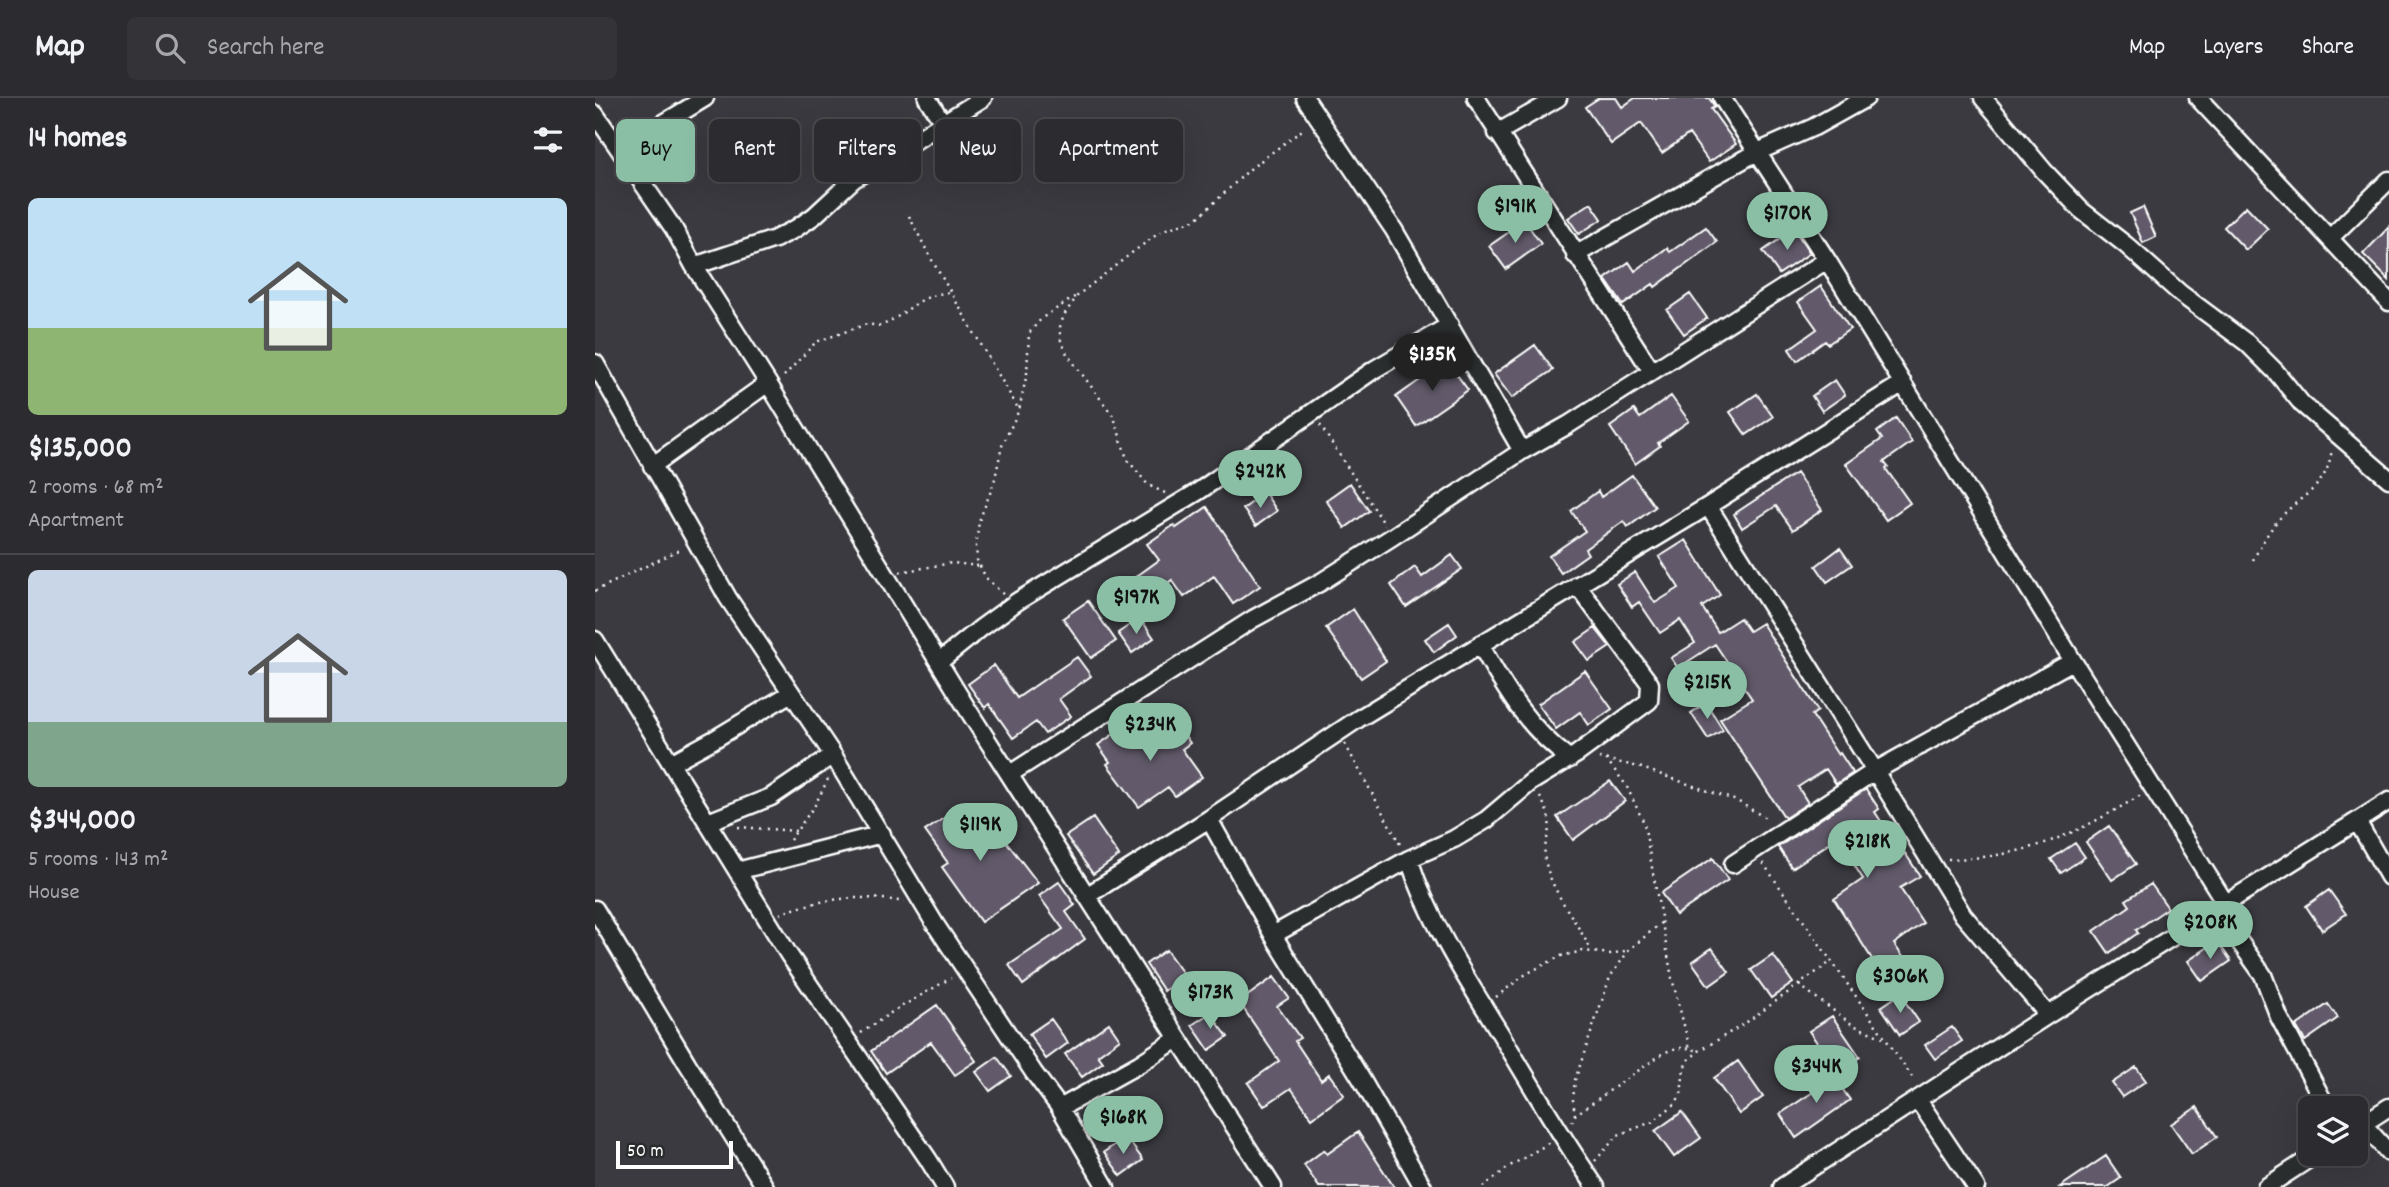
<!DOCTYPE html>
<meta charset="utf-8">
<style>
:root{--surface:#2c2c30;--page:#343438;--text:#f1f3f6;--muted:#a6a7ab;--line:#48484c;--accent:#8abfa5}
body{margin:0;font-family:Dekko,sans-serif;background:var(--page);color:var(--text);height:100vh;display:flex;flex-direction:column;font-size:26px;white-space:nowrap}
*{box-sizing:border-box;margin:0}
p{font-size:23px;color:var(--muted)}
.icon{flex:none;width:38px;height:38px;fill:none;stroke:currentColor;stroke-width:2;stroke-linecap:round;stroke-linejoin:round}
.map{position:relative;flex:1;overflow:hidden}
.panel{display:flex;flex-direction:column;background:var(--surface);width:595px}
.panel>*{flex:none}
.top-card{position:absolute;left:21px;top:21px;width:665px;height:63px;display:flex;gap:14px}
.fabs{position:absolute;left:1703px;top:998px;display:grid;gap:14px}
.fabs a{display:grid;place-items:center;width:70px;height:70px;border-radius:10px;background:var(--surface);box-shadow:0 7px 28px #0002,0 0 0 2px var(--line);font-size:35px}
.scale{position:absolute;left:21px;bottom:18px;width:117px;box-sizing:border-box;padding-left:7px;border:4px solid #fff;border-top:0;font-size:19px;line-height:24px;white-space:nowrap;color:#fff;-webkit-text-stroke:5px #2a2d2e;paint-order:stroke}
.price{position:absolute;translate:-50% -60px;padding:0 16px;border-radius:24px;background:var(--accent);color:#111;font-size:23px;line-height:46px;filter:drop-shadow(0 2px 4px #0008)}
.price::after{content:'';position:absolute;left:50%;top:42px;width:21px;height:16px;margin-left:-10px;background:inherit;clip-path:polygon(0 0,100% 0,50% 100%)}
.price.active{background:#222;color:#fff}
ul{padding:0;list-style:none}
li{display:grid;align-content:center;gap:14px;height:371px;padding:0 28px}
li+li{border-top:2px solid var(--line)}
li span{display:grid;place-items:center;height:217px;border-radius:10px;color:#555}
li>.icon{margin-inline-start:auto}
span .icon{width:126px;height:126px;fill:#fffc;stroke-width:1}
li b{font-size:30px}
h2{display:flex;justify-content:space-between;align-items:center;height:84px;padding:0 28px;font-size:30px}
.pill{padding:0 24px;border-radius:10px;background:var(--surface);box-shadow:0 7px 28px #0002,0 0 0 2px var(--line);font-size:24px;line-height:63px}
.pill.active{background:var(--accent);color:#111}
header{display:flex;align-items:center;gap:42px;box-sizing:border-box;height:98px;padding:0 35px;background:var(--surface);border-bottom:2px solid var(--line)}
header strong{font-size:33px}
nav{display:flex;gap:38px;margin-inline-start:auto;font-size:24px}
.search{width:490px;height:63px;background:var(--page);display:flex;align-items:center;gap:18px;box-sizing:border-box;padding:0 24px;border-radius:10px;color:var(--muted);font-size:26px}
main{display:flex;flex:1;min-height:0}
.map>svg:first-child{display:block}
</style>
<header>
<strong>Map</strong>
<div class="search"><svg class="icon" aria-label="search" viewBox="0 0 24 24"><circle cx="10" cy="10" r="6"/><path d="M15 15l6 6"/></svg>Search here</div>
<nav><a>Map</a><a>Layers</a><a>Share</a></nav>
</header>
<main>
<section class="panel">
<h2>14 homes<svg class="icon" aria-label="filters" viewBox="0 0 24 24"><path d="M4 7h16M4 17h16"/><circle cx="9" cy="7" r="2"/><circle cx="15" cy="17" r="2"/></svg></h2>
<ul>
<li><span style="background:linear-gradient(#bfe0f5 60%,#8fb573 0)"><svg class="icon" aria-label="home" viewBox="0 0 24 24"><path d="M3 11l9-7 9 7M6 9v11h12V9"/></svg></span><div><b>$135,000</b><p>2 rooms · 68 m²</p><p>Apartment</p></div></li>
<li><span style="background:linear-gradient(#c9d6e8 70%,#7fa58c 0)"><svg class="icon" aria-label="home" viewBox="0 0 24 24"><path d="M3 11l9-7 9 7M6 9v11h12V9"/></svg></span><div><b>$344,000</b><p>5 rooms · 143 m²</p><p>House</p></div></li>
</ul>
</section>
<div class="map">
<svg width="1794" height="1089" viewBox="0 0 1794 1089">
<rect width="100%" height="100%" fill="#3b3a40"/>
<filter id="ink" filterUnits="userSpaceOnUse"><feTurbulence type="fractalNoise" baseFrequency=".0143" numOctaves="2"/><feDisplacementMap in="SourceGraphic" scale="14" xChannelSelector="R" yChannelSelector="G"/><feConvolveMatrix kernelMatrix="1 2 1 2 8 2 1 2 1" color-interpolation-filters="sRGB"/></filter>
<g filter="url(#ink)">
<path fill="#625a6b" stroke="#fff" stroke-width="2" d="M1004,0H1021L1027,9L1040,0H1114L1120,9L1116,11L1141,46L1114,64L1094,36L1067,55L1046,25L1016,46L990,9Z
M996,105L1007,121L984,136L973,120Z
M1651,108L1673,131L1651,152L1629,129Z
M1548,109L1561,139L1548,145L1535,115Z
M930,123L946,146L911,171L894,148Z
M1111,129L1122,144L1060,189L1058,186L1028,207L1010,181L1034,164L1040,173L1072,150L1075,154Z
M1794,129V182L1768,156Z
M1199,131L1215,155L1184,176L1168,153Z
M1226,188L1255,231L1233,246L1230,243L1202,263L1194,251L1222,231L1203,204Z
M1095,196L1112,220L1089,236L1072,212Z
M940,247L958,272L917,300L899,276Z
M852,263L873,292L821,328L801,299Z
M1240,282L1250,297L1227,313L1217,298Z
M1162,296L1178,319L1151,337L1135,314Z
M1076,298L1094,323L1063,345L1065,348L1040,366L1015,329L1039,312L1045,320Z
M1301,320L1317,344L1289,364L1293,369L1291,371L1315,405L1291,422L1251,366L1287,341L1282,334Z
M1201,375L1227,412L1198,432L1181,408L1147,430L1139,416Z
M1037,377L1060,409L1033,429L1029,423L990,451L993,456L966,475L954,458L990,433L976,413L1003,393L1006,399Z
M755,385L774,413L750,430L731,402Z
M670,395L682,413L661,428L648,411Z
M612,409L665,488L638,506L619,478L589,499L577,482L549,502L535,483L564,462L552,446L579,427L581,430Z
M1091,442L1125,497L1107,509L1123,534L1145,520L1154,533L1167,525L1223,613L1217,617L1243,657L1245,655L1258,675L1241,686L1231,671L1203,689L1213,705L1190,720L1125,621L1157,601L1120,546L1083,570L1076,560L1100,545L1085,522L1065,535L1044,504L1037,509L1022,486L1040,474L1060,505L1084,490L1064,459Z
M1245,450L1257,467L1232,484L1221,468Z
M857,457L867,471L811,509L796,487L820,469L827,479Z
M493,503L521,543L496,560L468,520Z
M758,511L791,563L766,580L731,530Z
M545,520L559,540L537,555L523,535Z
M854,525L862,537L839,554L830,541Z
M1000,530L1015,549L994,563L980,544Z
M482,559L496,578L464,601L476,618L450,636L441,624L418,640L394,606L390,610L373,586L399,567L422,600Z
M990,573L1017,611L994,627L985,614L961,631L943,606Z
M1111,605L1128,632L1113,641L1096,615Z
M536,624L551,647L581,626L595,645L587,651L607,679L580,698L573,689L544,709L512,666L515,664L503,647Z
M1015,683L1030,703L978,742L962,719Z
M1271,691L1284,711L1280,714L1308,757L1310,755L1325,778L1305,790L1328,825L1299,846L1319,875L1296,891L1239,801L1268,781L1242,740L1197,770L1183,749Z
M378,708L395,733L400,729L443,785L386,824L347,769L353,765L330,733L351,719L355,724Z
M498,720L524,758L498,776L471,738Z
M1514,728L1541,766L1517,782L1491,744Z
M1480,745L1490,759L1466,775L1456,761Z
M1118,760L1133,782L1081,817L1066,795Z
M464,784L480,807L471,814L490,841L428,887L414,867L468,831L444,798Z
M1556,786L1573,810L1541,832L1543,835L1514,855L1499,833L1535,808L1531,802Z
M1734,792L1751,816L1727,832L1711,808Z
M1622,843L1636,863L1607,883L1593,863Z
M1117,850L1134,874L1114,888L1097,864Z
M571,852L590,878L569,893L551,866Z
M1178,857L1198,885L1176,900L1156,872Z
M679,879L694,900L682,908L705,940L700,943L726,982L734,976L749,997L717,1020L696,990L669,1008L653,985L684,963L644,904Z
M1305,896L1324,924L1305,937L1286,909Z
M1733,906L1743,920L1710,943L1701,928Z
M342,907L381,963L360,977L336,944L291,975L276,953Z
M615,915L633,939L614,952L597,927Z
M1237,918L1265,959L1242,974L1214,933Z
M456,921L473,945L451,961L434,936Z
M514,925L525,941L503,957L508,964L487,979L470,956Z
M1357,929L1367,943L1340,961L1330,947Z
M402,959L416,978L395,993L381,974Z
M1143,963L1168,999L1144,1016L1119,980Z
M1541,969L1551,983L1527,999L1517,985Z
M1234,972L1255,1002L1201,1040L1185,1016L1218,994L1213,987Z
M1602,1009L1622,1039L1597,1056L1576,1026Z
M1087,1014L1106,1040L1079,1059L1060,1033Z
M763,1034L799,1089H724L709,1067L729,1052L732,1056Z
M531,1039L548,1062L526,1078L509,1054Z
M1511,1058L1526,1080L1513,1089H1465Z"/>
<g fill="none" stroke-linecap="round" stroke-linejoin="round">
<defs>
<path id="street" d="M332,0L348,25
M710,0L799,132L927,353
M881,0L1056,272
M1127,0L1232,162L1478,563L1631,806L1639,836L1668,877L1684,919L1732,1010
M1388,0L1449,73L1486,112L1531,147L1586,196L1652,245L1681,274L1707,306L1794,381
M1603,0L1794,204
M0,16L79,131L99,168L173,285L373,612L678,1089
M902,35L963,0
M26,51L110,0
M1735,140L1794,82
M980,157L1160,55L1219,29L1271,0
M99,168L180,141L200,131L219,118L259,81L388,0
M0,265L133,500L238,657L340,826L439,975L465,1010L511,1089
M57,368L173,285
M1113,408L1280,673L1368,817L1453,917
M0,542L194,857L333,1061L350,1089
M885,546C909,590 933,631 975,661
M344,564L386,530L423,503L604,393L780,271L855,227
M76,665L118,642L196,595
M415,676L658,521L726,484L797,439L927,353L973,327L1232,162
M614,721L678,837L767,982L828,1089
M1762,723L1794,779
M113,724L176,699L238,657
M814,761C834,823 871,880 905,935C936,987 966,1039 1001,1089
M1138,766L1280,673L1478,563
M142,773L287,736
M493,797L614,721L763,621L1113,408L1308,285
M0,811L92,965L170,1089
M678,837L814,761L859,741L891,722L936,684L982,656L1054,603L1055,586L982,487
M1323,1002L1381,1089
M465,1010L544,966L582,941
M1768,1026L1794,1055
M1760,1031L1794,1009
M1187,1089L1453,917L1794,703
M1671,1089L1723,1055"/>
</defs>
<use href="#street" stroke="#fff" stroke-width="21"/>
<path stroke="#fff" stroke-width="2.5" stroke-dasharray="2 5" stroke-linecap="butt" d="M314,118L334,157L424,312
M189,278L221,244L272,226L285,228C315,216 319,197 357,194
M725,327L790,427
M570,395L553,387L532,361L519,319L472,256L465,240V229L469,217L483,197L538,154L568,132L597,123L605,118L656,70L710,30
M1658,462C1666,447 1674,432 1685,420C1710,393 1731,392 1737,351
M305,474L357,465L384,468
M0,493L88,450
M408,496L391,480L382,462L381,448L384,423L399,385L407,348L424,312L432,275L434,235L447,220L481,198
M750,646L806,748
M1004,660L1044,669L1142,703L1174,722
M1011,661L1031,687L1049,725L1077,880L1095,951
M945,699C950,708 956,719 954,730C953,741 948,749 950,762C957,796 982,822 996,853
M143,729L202,733
M195,742L220,707L234,679
M1353,761C1432,760 1479,737 1546,697
M1168,765L1320,983
M185,816C226,800 265,796 309,804
M1204,887L1258,927L1291,941
M901,899L931,876L966,858L988,853L1016,856L1034,852
M266,935L297,914L356,880
M980,1017L978,1002L980,982L1015,879L1034,852L1067,824
M977,1024L980,1017L1067,956C1081,948 1089,949 1104,953
M1000,1063L1023,1037L1057,1024L1080,1006L1086,996L1089,971L1092,963L1104,953L1149,926L1237,863
M888,1089L915,1068L954,1045"/>
<use href="#street" stroke="#2a2d2e" stroke-width="16"/>
</g>
</g>
</svg>
<div class="fabs">
<a><svg class="icon" aria-label="layers" viewBox="0 0 24 24"><path d="M12 4l9 5-9 5-9-5zM3 14l9 5 9-5"/></svg></a>
</div>
<div class="scale">50 m</div>
<b class="price" style="left:920px;top:147px">$191K</b>
<b class="price" style="left:1192px;top:154px">$170K</b>
<b class="price active" style="left:837px;top:295px">$135K</b>
<b class="price" style="left:665px;top:412px">$242K</b>
<b class="price" style="left:541px;top:538px">$197K</b>
<b class="price" style="left:1112px;top:623px">$215K</b>
<b class="price" style="left:555px;top:665px">$234K</b>
<b class="price" style="left:385px;top:765px">$119K</b>
<b class="price" style="left:1272px;top:782px">$218K</b>
<b class="price" style="left:1615px;top:863px">$208K</b>
<b class="price" style="left:1305px;top:917px">$306K</b>
<b class="price" style="left:615px;top:933px">$173K</b>
<b class="price" style="left:1221px;top:1007px">$344K</b>
<b class="price" style="left:528px;top:1058px">$168K</b>
<div class="top-card">
<a class="pill active">Buy</a>
<a class="pill">Rent</a>
<a class="pill">Filters</a>
<a class="pill">New</a>
<a class="pill">Apartment</a>
</div>
</div>
</main>
